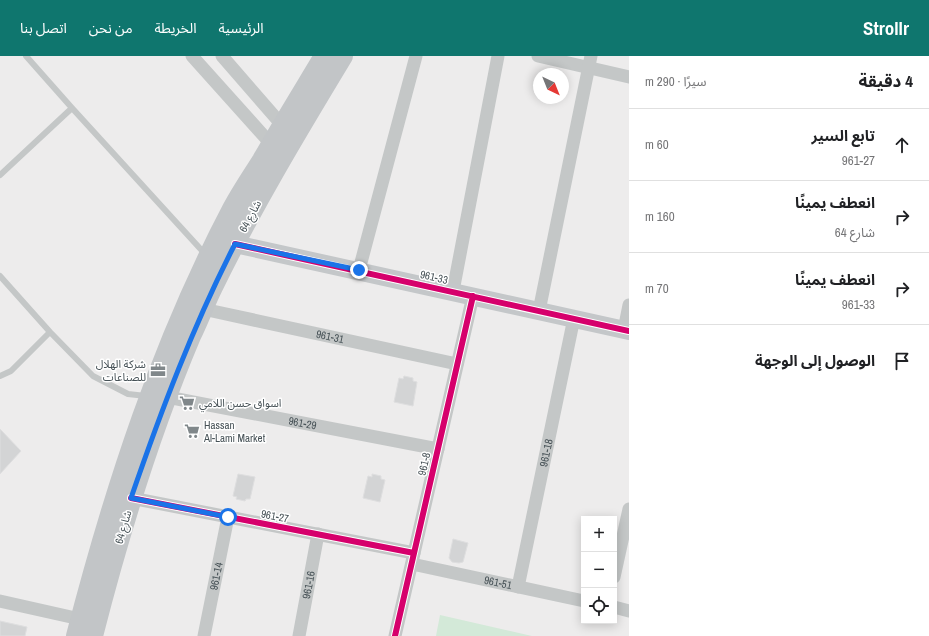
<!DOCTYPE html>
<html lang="ar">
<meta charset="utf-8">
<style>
body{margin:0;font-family:"Archivo Narrow","Noto Sans Arabic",sans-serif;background:#f6f6f6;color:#202124;direction:rtl}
.controls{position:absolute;right:12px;bottom:12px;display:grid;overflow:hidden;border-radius:0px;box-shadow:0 2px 10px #0003}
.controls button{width:36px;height:36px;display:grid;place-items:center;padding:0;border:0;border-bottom:1px solid #e0e0e0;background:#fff;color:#202124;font:20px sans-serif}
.compass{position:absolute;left:533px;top:12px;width:36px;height:36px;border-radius:50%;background:#fff;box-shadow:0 2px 10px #0003;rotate:137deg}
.stop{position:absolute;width:12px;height:12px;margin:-9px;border:3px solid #1a73e8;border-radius:50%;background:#fff}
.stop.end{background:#1a73e8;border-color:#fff;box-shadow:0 1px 4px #0008}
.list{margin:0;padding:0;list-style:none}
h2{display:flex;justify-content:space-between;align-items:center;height:52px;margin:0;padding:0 16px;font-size:17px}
h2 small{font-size:13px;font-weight:400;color:#757577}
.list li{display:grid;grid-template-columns:26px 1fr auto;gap:12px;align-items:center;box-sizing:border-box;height:72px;padding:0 16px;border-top:1px solid #e0e0e0}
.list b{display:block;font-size:15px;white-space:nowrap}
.list p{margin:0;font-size:13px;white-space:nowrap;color:#757577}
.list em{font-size:13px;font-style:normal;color:#757577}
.icon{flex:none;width:22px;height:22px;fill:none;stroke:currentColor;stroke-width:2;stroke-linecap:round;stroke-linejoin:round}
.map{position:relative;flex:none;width:629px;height:580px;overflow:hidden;direction:ltr}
header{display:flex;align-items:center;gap:24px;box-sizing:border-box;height:56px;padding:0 20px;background:#0f766e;color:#fff}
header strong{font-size:19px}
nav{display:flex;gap:22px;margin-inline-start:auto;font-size:14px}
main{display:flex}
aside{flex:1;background:#fff}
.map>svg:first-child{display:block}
.green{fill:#d3e9d8}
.building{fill:#d3d4d5;stroke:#dededf}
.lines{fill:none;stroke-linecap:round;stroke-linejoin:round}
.lane{stroke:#c4c7c7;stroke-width:6}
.street{stroke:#c4c7c7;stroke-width:13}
.secondary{stroke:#c4c7c9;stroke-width:18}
.primary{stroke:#c2c5c7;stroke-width:20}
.cycleway-casing{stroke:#fff;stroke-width:8}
.cycleway{stroke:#d6006c;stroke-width:6}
.route{stroke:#1a73e8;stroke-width:5}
.labels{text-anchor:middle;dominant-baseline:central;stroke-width:3;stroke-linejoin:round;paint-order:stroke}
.street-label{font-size:11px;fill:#465156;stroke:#fff}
.poi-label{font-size:11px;fill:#465156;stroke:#fff;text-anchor:start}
</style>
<header>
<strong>Strollr</strong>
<nav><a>الرئيسية</a><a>الخريطة</a><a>من نحن</a><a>اتصل بنا</a></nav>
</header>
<main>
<aside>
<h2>4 دقيقة<small>سيرًا · 290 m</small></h2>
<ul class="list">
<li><svg class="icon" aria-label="ahead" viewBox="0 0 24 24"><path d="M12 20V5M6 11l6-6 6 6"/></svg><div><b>تابع السير</b><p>961-27</p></div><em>60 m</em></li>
<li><svg class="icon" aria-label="right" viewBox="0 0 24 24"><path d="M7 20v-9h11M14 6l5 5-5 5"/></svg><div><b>انعطف يمينًا</b><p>شارع 64</p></div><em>160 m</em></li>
<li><svg class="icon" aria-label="right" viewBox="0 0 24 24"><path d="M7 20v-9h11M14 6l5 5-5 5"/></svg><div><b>انعطف يمينًا</b><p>961-33</p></div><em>70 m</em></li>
<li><svg class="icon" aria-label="arrive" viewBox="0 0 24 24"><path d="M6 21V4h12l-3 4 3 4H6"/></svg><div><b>الوصول إلى الوجهة</b></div></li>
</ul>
</aside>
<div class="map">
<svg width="629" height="580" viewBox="0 0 629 580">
<rect width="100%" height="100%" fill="#edecec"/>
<path class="green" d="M440,559l92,21h-96z"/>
<path class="building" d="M404,320l9,2v3l4,1 -4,24 -19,-4 5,-24 4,1z
M0,373l21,22 -21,23z
M238,418l17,3 -5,22h-4l-1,2 -9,-2 1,-2 -4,-1z
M372,418l9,2v3l4,1 -5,22 -17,-4 5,-22 4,1z
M453,483l15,4 -5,19 -4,1 -7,-1 -3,-4z
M0,565l27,6 -2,9h-25z"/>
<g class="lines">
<path class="lane" d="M26,0l46,52 134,147
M0,119l72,-67
M0,220l50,56 43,44 35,18 18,2
M0,320l11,-5 39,-39"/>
<g class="street">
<path d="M192,0l79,88"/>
<path d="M222,0l60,69"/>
<path d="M538,0l91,21"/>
<path d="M359,214l57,-214"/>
<path d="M453,235l45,-235"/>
<path id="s1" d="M203,253l254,55"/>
<path d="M539,255l52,-255"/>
<path d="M624,274l5,-25"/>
<path id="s2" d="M167,341l271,52"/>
<path d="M131,442l283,55"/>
<path id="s3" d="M412,508l172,37"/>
<path d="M614,521l15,-68"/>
<path id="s4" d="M518,531l56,-269"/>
<path d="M0,545l80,18"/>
<path d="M614,551l15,4"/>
<path id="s5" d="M204,580l24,-119"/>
<path id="s6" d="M299,580l19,-102"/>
<path d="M395,580l78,-340"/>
</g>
<path class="secondary" d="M235,188l394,87"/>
<path class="primary" d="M76,580c38,-147 85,-292 156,-427 9,-17 20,-33 30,-49 20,-35 41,-69 62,-104
M93,580c26,-102 57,-203 98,-300 8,-16 14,-33 22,-49 39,-80 84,-155 130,-231"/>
<g class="cycleway-casing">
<path id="cycleway" d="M235,188l394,87
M131,442l283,55
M395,580l78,-340"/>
</g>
<use href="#cycleway" class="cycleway"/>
</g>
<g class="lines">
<path class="route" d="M228,461l-97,-19c30,-87 62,-172 104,-254l124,26"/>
</g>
<defs>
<g id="office-bare" transform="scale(1.2)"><path d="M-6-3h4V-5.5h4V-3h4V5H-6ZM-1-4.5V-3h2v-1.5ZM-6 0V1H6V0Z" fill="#80878a" stroke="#fff" stroke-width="2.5" paint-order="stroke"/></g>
<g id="supermarket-bare" transform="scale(1.2)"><path d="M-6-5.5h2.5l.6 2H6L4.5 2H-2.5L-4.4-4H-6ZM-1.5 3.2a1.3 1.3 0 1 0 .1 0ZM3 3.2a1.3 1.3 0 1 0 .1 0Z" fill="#80878a" stroke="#fff" stroke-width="2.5" paint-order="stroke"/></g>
</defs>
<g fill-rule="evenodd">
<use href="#office-bare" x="158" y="314"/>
<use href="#supermarket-bare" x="187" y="347"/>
<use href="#supermarket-bare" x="192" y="375"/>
</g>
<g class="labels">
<g class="street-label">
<text transform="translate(250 160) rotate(-62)">شارع 64</text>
<text transform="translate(434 221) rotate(13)">961-33</text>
<text stroke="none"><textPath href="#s1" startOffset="130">961-31</textPath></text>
<text stroke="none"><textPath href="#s2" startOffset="138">961-29</textPath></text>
<text stroke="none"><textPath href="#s4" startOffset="137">961-18</textPath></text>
<text transform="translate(424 408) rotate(-77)">961-8</text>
<text transform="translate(275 460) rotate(11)">961-27</text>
<text transform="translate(123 471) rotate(-74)">شارع 64</text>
<text stroke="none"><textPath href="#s5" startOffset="61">961-14</textPath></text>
<text stroke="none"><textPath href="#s3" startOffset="88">961-51</textPath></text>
<text stroke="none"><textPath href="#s6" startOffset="52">961-16</textPath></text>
</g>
<g class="poi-label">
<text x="146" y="308" text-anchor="end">شركة الهلال<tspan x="146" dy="13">للصناعات</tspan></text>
<text x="199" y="347">اسواق حسن اللامي</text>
<text x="204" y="369">Hassan<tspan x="204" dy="13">Al-Lami Market</tspan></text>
</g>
</g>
</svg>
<div class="controls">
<button>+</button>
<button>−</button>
<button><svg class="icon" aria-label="locate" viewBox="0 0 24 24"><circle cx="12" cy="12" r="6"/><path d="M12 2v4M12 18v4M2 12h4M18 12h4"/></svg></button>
</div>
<svg class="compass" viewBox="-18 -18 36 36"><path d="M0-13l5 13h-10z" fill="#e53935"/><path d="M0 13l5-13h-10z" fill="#757577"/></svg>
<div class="stop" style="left:228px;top:461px"></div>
<div class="stop end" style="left:359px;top:214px"></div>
</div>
</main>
